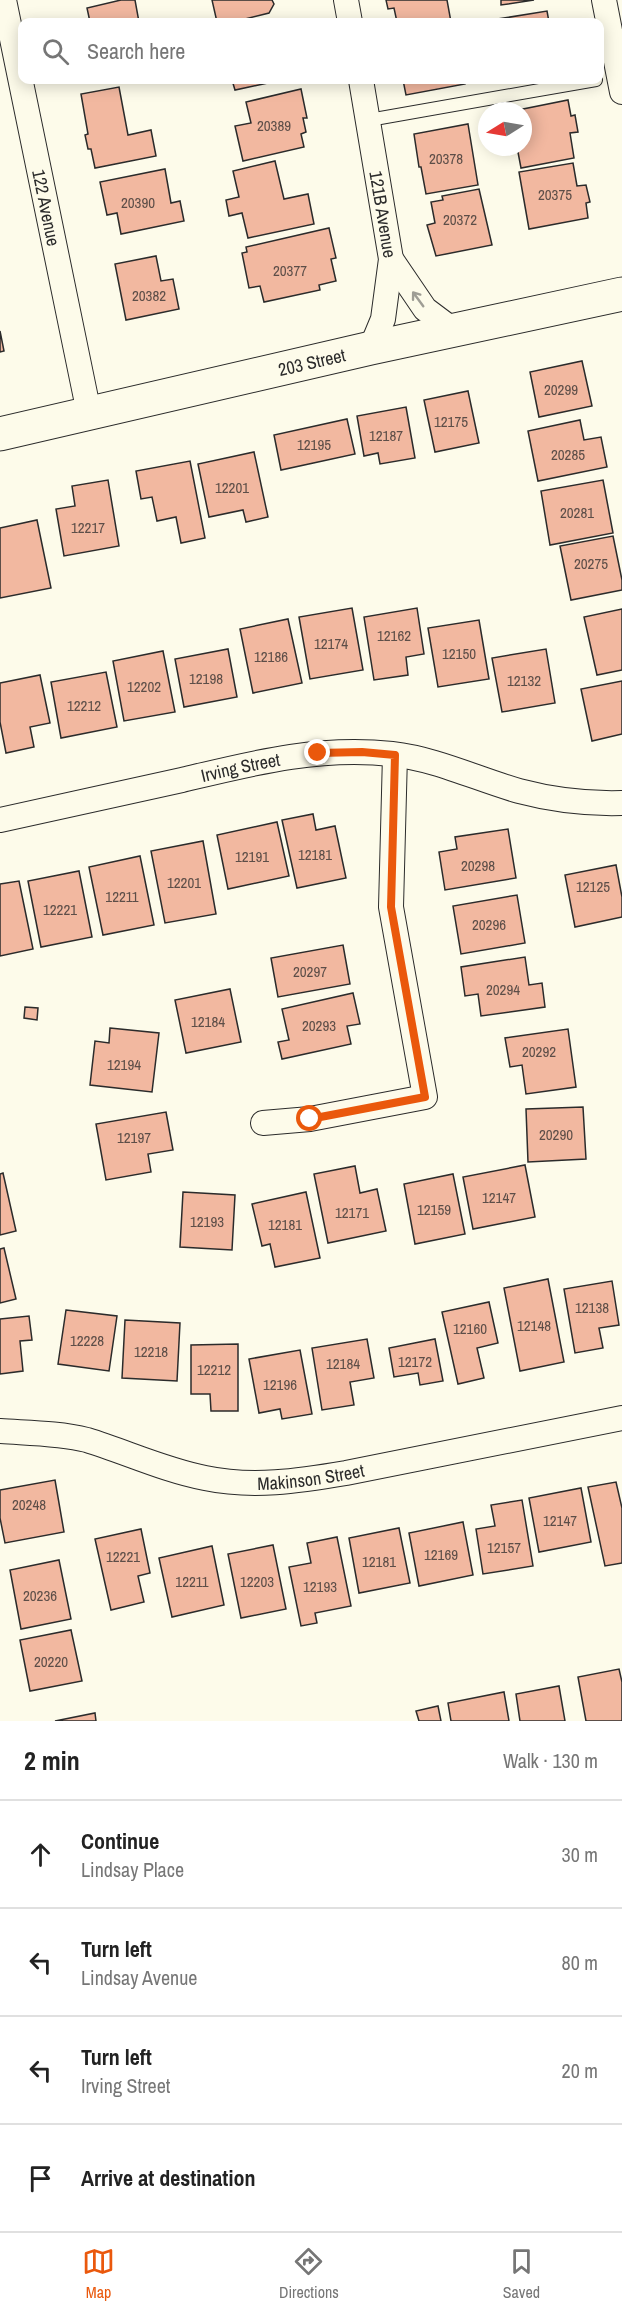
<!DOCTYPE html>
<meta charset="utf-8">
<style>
body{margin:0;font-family:"Archivo Narrow",sans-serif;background:#f2f2f2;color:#222}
.compass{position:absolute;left:478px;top:102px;width:54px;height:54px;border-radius:50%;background:#fff;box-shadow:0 3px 15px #0003;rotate:259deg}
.stop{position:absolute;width:18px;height:18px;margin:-14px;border:4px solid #ea580c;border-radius:50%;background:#fff}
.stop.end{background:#ea580c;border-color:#fff;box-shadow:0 2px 6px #0008}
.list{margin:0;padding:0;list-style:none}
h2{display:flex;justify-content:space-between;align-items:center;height:78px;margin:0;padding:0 24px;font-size:26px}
h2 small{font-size:20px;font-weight:400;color:#767676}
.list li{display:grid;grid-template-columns:39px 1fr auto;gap:18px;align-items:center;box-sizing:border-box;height:108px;padding:0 24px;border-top:2px solid #e0e0e0}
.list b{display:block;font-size:22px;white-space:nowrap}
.list p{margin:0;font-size:20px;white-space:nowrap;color:#767676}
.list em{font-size:20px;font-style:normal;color:#767676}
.icon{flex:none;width:33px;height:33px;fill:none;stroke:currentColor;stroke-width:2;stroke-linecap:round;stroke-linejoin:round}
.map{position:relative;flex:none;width:622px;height:1721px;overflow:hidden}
.search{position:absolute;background:#fff;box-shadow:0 3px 15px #0003;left:18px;right:18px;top:18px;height:66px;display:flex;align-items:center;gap:15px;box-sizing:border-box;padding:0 21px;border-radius:12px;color:#767676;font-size:22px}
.sheet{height:510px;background:#fff}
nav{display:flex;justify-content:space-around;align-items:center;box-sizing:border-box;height:84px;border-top:2px solid #e0e0e0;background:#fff;font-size:16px;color:#767676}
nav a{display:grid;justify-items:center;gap:3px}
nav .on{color:#ea580c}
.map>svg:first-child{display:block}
.building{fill:#f2b8a0;stroke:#2b2b2b;stroke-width:1.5}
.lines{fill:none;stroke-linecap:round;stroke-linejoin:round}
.service-casing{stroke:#2b2b2b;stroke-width:14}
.minor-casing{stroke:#2b2b2b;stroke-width:26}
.secondary-casing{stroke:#2b2b2b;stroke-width:35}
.service{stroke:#fdfbea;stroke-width:12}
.minor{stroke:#fdfbea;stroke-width:24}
.secondary{stroke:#fdfbea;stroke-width:33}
.oneway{stroke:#9e9d94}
.route{stroke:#ea580c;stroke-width:8}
.labels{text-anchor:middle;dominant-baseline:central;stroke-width:4.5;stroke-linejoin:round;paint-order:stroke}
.number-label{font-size:15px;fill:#5d4e48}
.street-label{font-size:18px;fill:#2b2b2b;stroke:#fdfbea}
</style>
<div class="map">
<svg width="622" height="1721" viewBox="0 0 622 1721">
<rect width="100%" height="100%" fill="#fdfbea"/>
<path class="building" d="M121,0h14l4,22h-49l-3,-14z
M212,0h60l2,4 -5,9 -36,9h-16z
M386,0h61l4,22h-54l-3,-14 -6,1z
M501,0h33l-33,5z
M547,11l2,11h-51v-3z
M232,80h50l-47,10z
M403,80h61l1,4 -59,11z
M119,87l9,48 23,-5 5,26 -61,12 -4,-19h-3l-3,-14 3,-1 -7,-40z
M301,89l6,29h-4l3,14 -5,2 3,13 -61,14 -8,-35 16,-3 -5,-21z
M568,100l3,16 4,-1 3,17 -8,1 4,25 -53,10 -4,-21h6v-36h-10z
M468,124l10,61 -52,9 -5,-27h-2l-5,-33z
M275,161l9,38 24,-5 6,30 -66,14 -6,-25 -13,3 -3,-16 13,-3 -6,-26z
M573,163l4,23 9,-1 4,17 -4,1 2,15 -59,11 -10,-57z
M165,169l6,34 9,-2 4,20 -63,13 -4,-21 -10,2 -7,-33z
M479,189l13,56 -56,11 -9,-31 8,-2 -4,-21 12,-2 -1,-4z
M329,228l7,30 -5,1 5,22 -17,4 1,5 -56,12 -4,-16 -11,2 -7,-35 5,-1 -1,-5z
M156,256l5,25 12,-2 6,30 -53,11 -11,-56z
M0,331l4,20 -4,1z
M582,361l10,45 -53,11 -9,-45z
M468,391l11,52 -44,9 -11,-52z
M406,407l9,51 -35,6 -2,-11 -14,3 -7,-40z
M347,419l8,35 -74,16 -7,-35z
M580,420l4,20 17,-3 6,30 -69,14 -10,-50z
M254,452l14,65 -22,5 -3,-12 -34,7 -11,-53z
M190,461l15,77 -24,5 -5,-26 -19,4 -5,-24 -11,2 -5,-28z
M108,480l11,66 -55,10 -8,-47 19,-3 -3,-20z
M603,480l10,53 -63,12 -9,-54z
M37,520l14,68 -51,10v-70z
M613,536l9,44v10l-51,10 -11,-54z
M352,608l11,62 -53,9 -11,-62z
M417,608l7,46 -18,3 2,18 -34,5 -10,-63z
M622,609v61l-25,5 -13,-58z
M288,619l14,64 -49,10 -13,-64z
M479,620l10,59 -51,8 -10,-59z
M228,649l9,48 -53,10 -9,-48z
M546,649l9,54 -53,9 -10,-54z
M163,651l12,61 -51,9 -11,-60z
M106,672l11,55 -56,11 -10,-56z
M40,675l10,48 -20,4 4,20 -28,6 -6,-31v-39z
M622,681v53l-30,7 -11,-52z
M313,814l3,16 19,-4 11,52 -49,10 -15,-68z
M277,822l12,54 -61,13 -11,-54z
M508,829l8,49 -71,12 -6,-38 18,-3 -2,-12z
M203,841l13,73 -51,9 -14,-72z
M140,856l14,69 -51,10 -14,-68z
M616,865l6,32v20l-47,10 -10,-52z
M79,871l13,66 -51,10 -13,-66z
M19,881l14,68 -33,7v-72z
M517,895l8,48 -64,11 -8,-48z
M343,945l7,39 -72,13 -7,-39z
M525,957l4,28 13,-2 3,24 -64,9 -3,-22 -13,2 -4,-29z
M230,989l11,53 -55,11 -11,-53z
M353,993l7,31 -13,2 4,18 -69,15 -4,-17 11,-2 -7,-31z
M25,1007l13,1 -1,12 -13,-2z
M110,1028l49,5 -7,59 -62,-7 5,-44 14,2z
M568,1029l8,58 -50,7 -4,-29 -12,2 -5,-29z
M583,1107l3,52 -58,3 -2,-53z
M166,1112l7,38 -25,4 3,18 -45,8 -10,-56z
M525,1165l10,52 -62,12 -10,-52z
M355,1166l5,27 17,-4 9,42 -58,12 -14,-69z
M3,1173l13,58 -16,4v-61z
M453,1174l12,60 -50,10 -11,-60z
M183,1192l52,3 -3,55 -52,-3z
M306,1192l14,66 -45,9 -5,-23 -8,2 -10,-42z
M4,1248l12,51 -16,4v-54z
M548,1279l16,83 -44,9 -16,-83z
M612,1281l7,44 -20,3 4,20 -28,5 -11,-64z
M489,1302l9,41 -21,5 7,30 -26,6 -16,-72z
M66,1310l51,6 -8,55 -51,-7z
M29,1316l3,24 -12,1 3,30 -23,3v-55z
M125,1320l55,3 -3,58 -55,-3z
M367,1339l7,39 -24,4 4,23 -32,5 -10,-62z
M435,1339l8,42 -23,4 -2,-12 -24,4 -5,-29z
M238,1344v67h-27l-1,-17h-19v-49z
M300,1350l12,64 -30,5 -2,-10 -21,4 -10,-54z
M55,1480l9,52 -59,11 -5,-25v-28z
M616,1482l6,26v55l-17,3 -17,-79z
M581,1488l10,54 -52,10 -10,-54z
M522,1500l11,66 -50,8 -7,-45 19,-3 -4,-21z
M463,1522l10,53 -54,11 -10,-53z
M399,1528l11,55 -51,10 -10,-55z
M141,1529l9,44 -12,3 6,26 -33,8 -16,-71z
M337,1537l14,69 -36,7 2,10 -16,3 -12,-59 22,-4 -4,-20z
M273,1545l13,64 -45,9 -13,-64z
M212,1546l12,59 -52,12 -13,-59z
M59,1560l12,59 -50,10 -11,-59z
M71,1630l11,51 -52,10 -10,-51z
M619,1669l3,13v39h-36l-8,-44z
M559,1686l6,35h-45l-4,-27z
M504,1692l5,29h-58l-3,-18z
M438,1706l3,15h-22l-3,-10z
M95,1713l1,8h-41z"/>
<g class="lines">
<g class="service-casing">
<path id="service" d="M369,120l227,-40"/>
</g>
<g class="minor-casing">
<g id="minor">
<path id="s1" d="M4,0l85,413"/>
<path d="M346,0l4,22"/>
<path d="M604,0l18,92"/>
<path id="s2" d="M361,80l30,179 -8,60 -12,29"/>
<path d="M391,259l34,50 28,21"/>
<path id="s3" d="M0,820c61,-13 121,-27 182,-40 71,-17 136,-34 210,-26 44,5 85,25 127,37 34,9 68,13 103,12"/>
<path d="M263,1123l47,-4 115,-22 -34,-190 4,-152"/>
<path id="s4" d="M0,1431c28,2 59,2 87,9 39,12 77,30 118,38 47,10 94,3 141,-5l276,-55"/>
</g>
</g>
<g class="secondary-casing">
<g id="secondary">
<path id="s5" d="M0,434l371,-86 251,-54"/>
</g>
</g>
<use href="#service" class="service"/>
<use href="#minor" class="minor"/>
<use href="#secondary" class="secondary"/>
</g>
<defs><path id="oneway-shaft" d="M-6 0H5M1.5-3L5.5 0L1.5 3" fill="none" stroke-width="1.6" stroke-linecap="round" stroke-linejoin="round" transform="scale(1.5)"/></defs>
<use class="oneway" href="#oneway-shaft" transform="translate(418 299) rotate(-126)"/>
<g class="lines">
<path class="route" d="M310,1119l115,-22 -34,-190 4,-152 -33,-3 -44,1"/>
</g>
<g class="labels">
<g class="number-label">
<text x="274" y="125">20389</text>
<text x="446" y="158">20378</text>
<text x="555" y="194">20375</text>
<text x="138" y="202">20390</text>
<text x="460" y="219">20372</text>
<text x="290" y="270">20377</text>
<text x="149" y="295">20382</text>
<text x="561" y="389">20299</text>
<text x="451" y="421">12175</text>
<text x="386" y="435">12187</text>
<text x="314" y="444">12195</text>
<text x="568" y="454">20285</text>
<text x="232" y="487">12201</text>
<text x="577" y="512">20281</text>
<text x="88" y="527">12217</text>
<text x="591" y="563">20275</text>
<text x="394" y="635">12162</text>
<text x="331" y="643">12174</text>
<text x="459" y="653">12150</text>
<text x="271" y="656">12186</text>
<text x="206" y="678">12198</text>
<text x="524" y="680">12132</text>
<text x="144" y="686">12202</text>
<text x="84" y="705">12212</text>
<text x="315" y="854">12181</text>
<text x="252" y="856">12191</text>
<text x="478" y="865">20298</text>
<text x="184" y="882">12201</text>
<text x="593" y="886">12125</text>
<text x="122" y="896">12211</text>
<text x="60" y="909">12221</text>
<text x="489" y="924">20296</text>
<text x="310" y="971">20297</text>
<text x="503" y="989">20294</text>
<text x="208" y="1021">12184</text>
<text x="319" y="1025">20293</text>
<text x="539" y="1051">20292</text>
<text x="124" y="1064">12194</text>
<text x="556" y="1134">20290</text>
<text x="134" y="1137">12197</text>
<text x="499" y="1197">12147</text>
<text x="434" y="1209">12159</text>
<text x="352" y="1212">12171</text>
<text x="207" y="1221">12193</text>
<text x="285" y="1224">12181</text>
<text x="592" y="1307">12138</text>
<text x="534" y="1325">12148</text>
<text x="470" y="1328">12160</text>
<text x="87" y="1340">12228</text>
<text x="151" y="1351">12218</text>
<text x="415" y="1361">12172</text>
<text x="343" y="1363">12184</text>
<text x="214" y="1369">12212</text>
<text x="280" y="1384">12196</text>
<text x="29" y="1504">20248</text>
<text x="560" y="1520">12147</text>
<text x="504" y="1547">12157</text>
<text x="441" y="1554">12169</text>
<text x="123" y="1556">12221</text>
<text x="379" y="1561">12181</text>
<text x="192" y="1581">12211</text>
<text x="257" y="1581">12203</text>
<text x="320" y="1586">12193</text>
<text x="40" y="1595">20236</text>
<text x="51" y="1661">20220</text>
</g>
<g class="street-label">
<text stroke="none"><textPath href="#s1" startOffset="212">122 Avenue</textPath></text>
<text stroke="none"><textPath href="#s2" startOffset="136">121B Avenue</textPath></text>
<text stroke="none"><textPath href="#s5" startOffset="320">203 Street</textPath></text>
<text stroke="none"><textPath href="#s3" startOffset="246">Irving Street</textPath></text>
<text stroke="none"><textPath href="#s4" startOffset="318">Makinson Street</textPath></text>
</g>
</g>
</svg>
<svg class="compass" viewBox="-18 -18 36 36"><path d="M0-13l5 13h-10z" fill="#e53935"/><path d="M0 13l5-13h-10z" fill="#767676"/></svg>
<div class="stop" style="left:310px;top:1119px"></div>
<div class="stop end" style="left:318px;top:753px"></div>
<div class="search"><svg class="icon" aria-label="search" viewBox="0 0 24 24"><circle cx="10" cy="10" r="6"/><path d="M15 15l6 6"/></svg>Search here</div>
</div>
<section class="sheet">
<h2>2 min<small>Walk · 130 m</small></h2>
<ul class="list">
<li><svg class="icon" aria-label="ahead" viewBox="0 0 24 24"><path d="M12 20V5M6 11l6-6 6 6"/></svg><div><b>Continue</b><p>Lindsay Place</p></div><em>30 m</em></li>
<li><svg class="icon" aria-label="left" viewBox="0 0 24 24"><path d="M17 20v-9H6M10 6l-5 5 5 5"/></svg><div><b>Turn left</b><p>Lindsay Avenue</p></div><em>80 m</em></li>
<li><svg class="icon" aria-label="left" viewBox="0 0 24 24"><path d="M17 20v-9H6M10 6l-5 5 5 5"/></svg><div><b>Turn left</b><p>Irving Street</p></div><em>20 m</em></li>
<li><svg class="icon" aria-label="arrive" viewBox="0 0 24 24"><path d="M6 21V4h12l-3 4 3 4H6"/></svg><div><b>Arrive at destination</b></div></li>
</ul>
</section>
<nav>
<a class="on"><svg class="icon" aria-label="map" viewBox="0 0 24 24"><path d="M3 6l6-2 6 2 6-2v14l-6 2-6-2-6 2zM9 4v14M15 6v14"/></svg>Map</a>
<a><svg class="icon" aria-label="directions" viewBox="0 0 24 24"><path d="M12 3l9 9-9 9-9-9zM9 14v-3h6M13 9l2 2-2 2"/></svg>Directions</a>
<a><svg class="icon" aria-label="saved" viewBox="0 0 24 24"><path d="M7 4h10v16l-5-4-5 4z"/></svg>Saved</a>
</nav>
